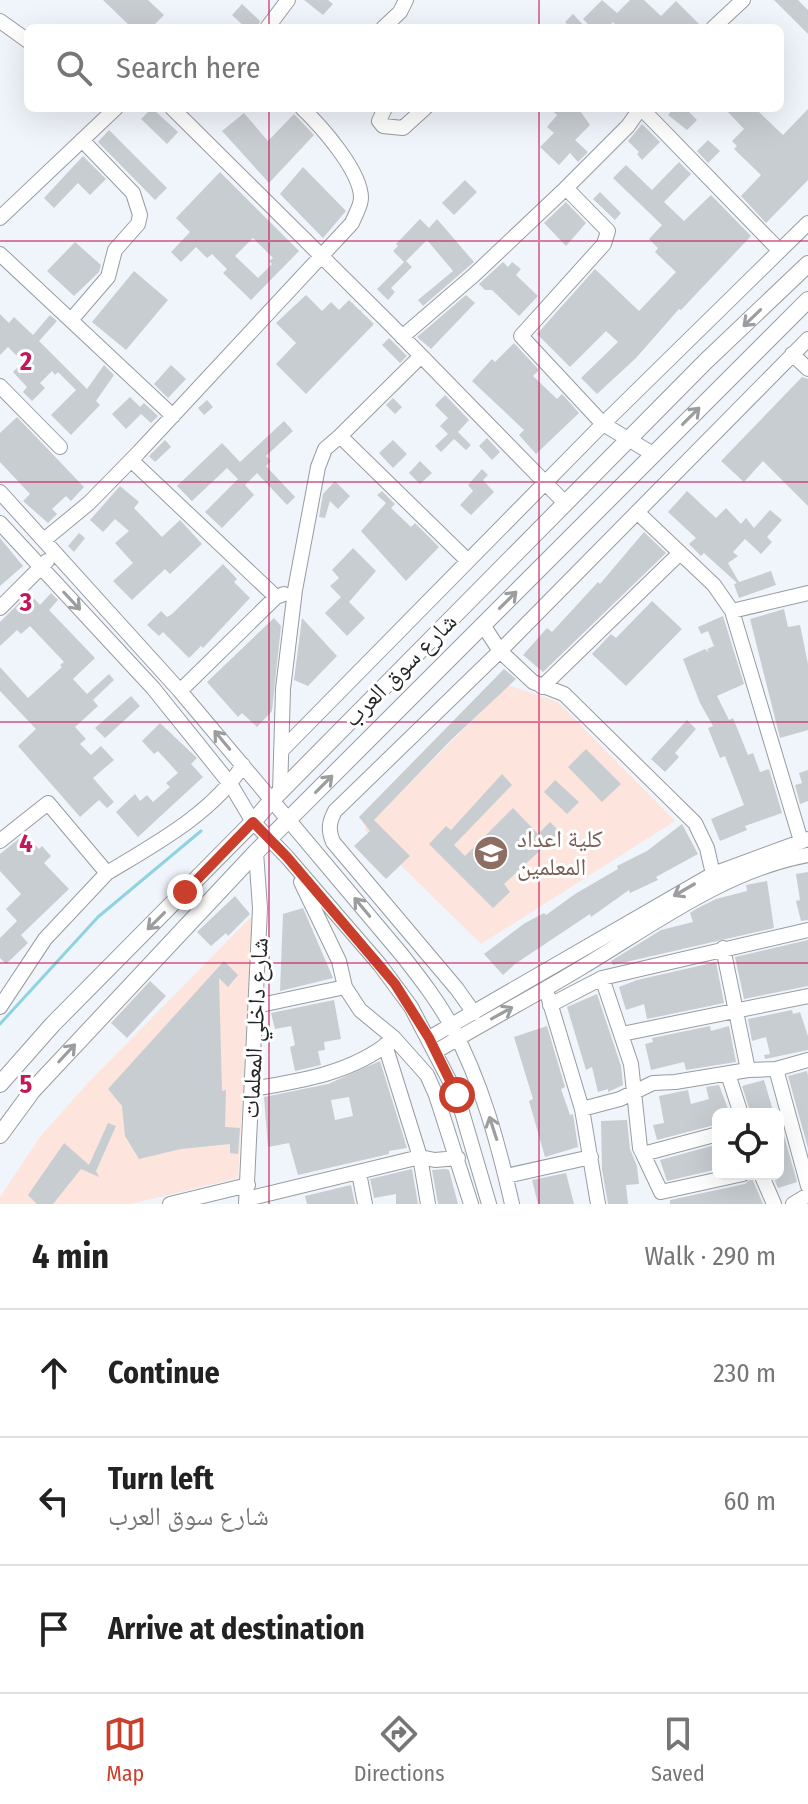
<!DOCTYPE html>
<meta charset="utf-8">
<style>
body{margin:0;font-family:"Fira Sans Condensed","Noto Naskh Arabic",sans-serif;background:#f2f2f2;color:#222}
.controls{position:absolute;right:24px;bottom:24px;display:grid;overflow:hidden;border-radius:12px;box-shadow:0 8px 32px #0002}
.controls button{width:72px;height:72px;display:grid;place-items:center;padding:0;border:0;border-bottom:2px solid #e0e0e0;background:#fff;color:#222;font:40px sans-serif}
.stop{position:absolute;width:24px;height:24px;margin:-18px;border:6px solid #ca3e2c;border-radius:50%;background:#fff}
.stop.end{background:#ca3e2c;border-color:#fff;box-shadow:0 2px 8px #0008}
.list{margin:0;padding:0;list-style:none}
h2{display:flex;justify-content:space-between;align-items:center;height:104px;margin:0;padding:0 32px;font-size:34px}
h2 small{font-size:26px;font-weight:400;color:#767676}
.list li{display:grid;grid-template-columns:52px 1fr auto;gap:24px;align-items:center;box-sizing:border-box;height:128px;padding:0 32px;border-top:2px solid #e0e0e0}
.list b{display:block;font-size:30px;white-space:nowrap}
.list p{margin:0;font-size:26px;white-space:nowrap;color:#767676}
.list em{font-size:26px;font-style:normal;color:#767676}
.icon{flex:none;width:44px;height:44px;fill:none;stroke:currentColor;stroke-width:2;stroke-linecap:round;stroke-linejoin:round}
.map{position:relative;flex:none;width:808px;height:1204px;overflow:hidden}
.search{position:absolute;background:#fff;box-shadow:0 8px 32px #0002;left:24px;right:24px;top:24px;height:88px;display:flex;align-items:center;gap:20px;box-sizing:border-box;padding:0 28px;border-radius:12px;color:#767676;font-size:30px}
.sheet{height:488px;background:#fff}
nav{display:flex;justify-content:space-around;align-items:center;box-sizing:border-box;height:112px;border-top:2px solid #e0e0e0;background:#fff;font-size:22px;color:#767676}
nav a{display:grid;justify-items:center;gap:4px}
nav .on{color:#ca3e2c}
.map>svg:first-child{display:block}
.education{fill:#fde4dc}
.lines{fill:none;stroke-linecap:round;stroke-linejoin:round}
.stream{stroke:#8fd2e0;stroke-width:3}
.building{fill:#c8cdd2;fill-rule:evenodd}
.minor-casing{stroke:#979ca1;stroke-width:16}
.major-casing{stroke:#979ca1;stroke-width:18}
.minor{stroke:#fff;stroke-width:14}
.major{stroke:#fff;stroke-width:16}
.oneway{stroke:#9c9d9e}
.route{stroke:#ca3e2c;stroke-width:10}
.grid{fill:none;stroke:#c2185b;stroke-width:2;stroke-opacity:0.55}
.labels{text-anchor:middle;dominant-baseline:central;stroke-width:6;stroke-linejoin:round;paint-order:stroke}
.street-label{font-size:24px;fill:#232527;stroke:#fff}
.education-label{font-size:24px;fill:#785e54;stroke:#fff;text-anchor:start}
.grid-label{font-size:26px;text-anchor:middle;font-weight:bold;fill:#c2185b;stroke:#fff;stroke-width:6;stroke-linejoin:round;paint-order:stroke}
</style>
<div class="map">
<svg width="808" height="1204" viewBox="0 0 808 1204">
<rect width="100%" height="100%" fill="#f0f5fb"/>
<path class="education" d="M508,685l50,17 117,119 -194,123 -117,-115z
M253,915l-15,263 -107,26h-131v-7l40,-60 44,-50z"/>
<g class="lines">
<path class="stream" d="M0,1024l98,-107 103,-86"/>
</g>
<path class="building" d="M103,0h45l16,15 -13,13h-19z
M304,0h24l5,4 -10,11z
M602,0l15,13 13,-13h14l17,16 15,-15 27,27h-85l-5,-6 -6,6h-15l-9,-9z
M774,0h24l10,10v24z
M242,4l18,17 -3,7h-11l-14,-13z
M573,14l13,14h-15l-6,-6z
M152,108l26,24 -11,12 -26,-25z
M550,108h28l12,17 -15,15 13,12 -10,10 -8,-9 -11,12 -19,-18 14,-14 -7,-6 10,-12z
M674,108h11l12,12 -10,10 -19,-15z
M724,108h39l-4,4 24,23 25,-26v71l-42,43 -25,-27 20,-21 -27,-26 3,-3 -5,-5 12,-12z
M244,113l24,28 26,-27 20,21 -45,48 -47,-52z
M642,124l18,18 -18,18 -5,-6 2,-2 -11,-11z
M109,130l58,58 -12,12 -57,-58z
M708,140l12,11 -12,12 -11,-12z
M83,156l23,23 -16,16 -12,-12 -24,25 -10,-10z
M679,162l12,12 -27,28 20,19 27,-26 40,41 -70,74 -2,-1 -43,49 -39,36 -16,-16 37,-36 -12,-11 -36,36 -33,-33 58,-65 44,42 37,-39 -21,-20 3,-4 -9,-9 13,-14 -49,-47 13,-13 26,25z
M303,167l43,44 -23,27 -43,-44z
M220,172l79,79 -48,49 -28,-27 4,-4 -15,-15 -5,4 -11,-11 -15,15 -10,-10 19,-20 -14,-14zM253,238l20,20 -4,3 3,3 -14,14 -23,-22z
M465,180l12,12 -23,23 -12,-12z
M600,192l21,21 -6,7 -22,-21z
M566,202l20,21 -20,23 -22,-23z
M420,219l9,9 8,-9 37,43 -51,44 -5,-6 35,-29 -26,-31 -21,21 6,6 -21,21 4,4 -7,8 -11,-11 27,-27 -11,-11 5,-5 -2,-2z
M75,242l26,23 -2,7 -25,24 -27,-25z
M503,262l5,5 4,-5 9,7 -5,6 22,21 -19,20 -27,-26h-7l-6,-6z
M134,271l34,29 -42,50 -34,-28z
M306,295l16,16 9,-9 8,8 10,-10 25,24 -68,70 -30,-30 20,-21 -20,-20z
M466,295l9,8 -44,46 -14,-12z
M0,314l9,9 5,-6 19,18 17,-20 7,6 -18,20 48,48 17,-24 10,10 -18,26 4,4 -29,30 -20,-20 25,-25 -18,-18 -3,3 -3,-4 -12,12 5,5 -13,13 -9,-9 4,-5 -14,-15 10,-10 -15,-15 -8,8z
M389,338l18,18 -7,7 -18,-18z
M514,343l25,27 -6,6 24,23 5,-5 17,19 -43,41 -17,-19 5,-5 -52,-49 20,-22 3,3z
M171,365l15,14 -18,19 -14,-14z
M802,377l6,2v127l-45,-45 -19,21 -23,-21z
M445,395l24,25 -11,12 13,13 -5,5 -12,-11 -13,13 -6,-6 13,-12 -8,-8 8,-8 -13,-13z
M130,397l10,10 4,-4 14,13 -7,7 -10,-9 -15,15 -14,-15z
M393,398l9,9 -7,7 -9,-9 -24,24z
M207,400l6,7 -9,8 -6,-7z
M17,417l67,70 -13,14 -5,-5 -14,13 5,5 -9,9 -25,-22 7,-7 -30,-32v-29z
M284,421l9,10 -27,25 5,5 -5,5 29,31 -8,8 -30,-32 -12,12 9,10 -32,33 -17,-16 33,-33 -11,-11 -35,33 -15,-15 45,-43 18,19z
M487,438l13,14 -8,8 -13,-14z
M165,440l6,7 -16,15 -6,-6z
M393,440l14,14 -14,14 -14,-15z
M420,461l12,12 -12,11 -11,-11z
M482,469l6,6 -5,5 11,12 -23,23 -11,-10 13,-14 -5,-6z
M335,481l15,15 -12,13 -8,-8 -5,17 -6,-1 4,-23z
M120,486l19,16 -5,6 28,29 18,-17 22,24 -32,30 -5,-5 -33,31 -19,-19 20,-18 -18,-20 14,-12 -14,-12 -12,13 -13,-12z
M382,491l13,13 -4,4 20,19 4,-4 24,24 -33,34 -45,-50 25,-28 -9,-8z
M687,491l29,27 10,-10 15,16 5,-6 8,10 16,-18 12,10 -15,17 5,5 -11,12 -16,-15 -12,13 5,4 -10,7 11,19 32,-11 5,14 -37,13 -5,-14 3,-1 -33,-30 -3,3 -12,-12 7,-6 -28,-26z
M644,532l22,21 -123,119 -20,-17 24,-27 5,4 46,-50 2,2z
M79,533l6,5 -11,14 -6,-6z
M0,538l23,28 -23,20z
M353,548l23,23 -27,31 16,16 -18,18 -22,-23 16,-16 -11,-11 9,-8 -7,-8z
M223,564l14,15 -3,3 16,16 -47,50 -2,-2 -12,12 -26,-26 -4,4 -12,-11 14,-14 6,6 5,-3z
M29,593l11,12 11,-12 7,7 -9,10 46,48 -22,21 14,15 22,-20 5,6 -21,20 5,6 -23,21 11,12 -6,5 11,11 10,-9 13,14 -21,18 21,24 -7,6 -8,-8 -19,17 -62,-71 18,-17 -36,-38v-24l28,31 34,-31 -2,-2 4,-3 -34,-36 -9,8 -4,-4 -17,16v-24z
M652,601l30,28 -56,57 -34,-32 19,-20 5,4z
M784,609l4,18 12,-2 8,39v66l-28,8 -30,-119z
M723,616l21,68 -27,12 12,24 4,-2 15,37 5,-2 7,19 9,-3 13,44 -37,13 2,4 -27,11 -9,-22 33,-14 -19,-49 -5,2 -12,-30 5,-2 -13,-23 -17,-44 22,-10 4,4 -2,-4 7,-3 -6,-15 -7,3 -3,-7z
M274,618l7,8 -9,85 -15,16 -15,-14 -4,4 -31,-35z
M302,618l35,38 -29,30 -14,-6z
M504,669l12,10 -66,62 -76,79 36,36 -24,23 -32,-33 16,-15 -11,-14z
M131,696l9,10 -35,32 -10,-10z
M687,720l9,9 -21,24 4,4 -14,15 -14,-13z
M160,723l37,35 -6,6 12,13 -65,60 -22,-25 19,-18 5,7 7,-6 6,7 17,-15 -4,-4 12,-10 -20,-22 -4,3 -12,-13z
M586,749l35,35 -19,18 -34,-35z
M808,770v31l-8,3 -5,-19 7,-2 -3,-10z
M502,774l10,11 -58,60 11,11 48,-48 25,26 12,-12 10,10 -56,52 6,8 -17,16 -64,-64 17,-18 5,4z
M555,780l24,22 -12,12 -23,-22z
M682,824l16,30 -42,23 2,3 -28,13 -1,-3 -38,27 -1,-3 -75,50 -12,11 -19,-21 41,-31 19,-10 2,2 29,-21 43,-25 -1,-3 30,-15z
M25,834l14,15 3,-3 9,10 -7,7 25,26 -48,46 7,8 -22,21 -6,-6v-20l17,-17 -11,-12 15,-15 -21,-23v-17z
M808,872v48l-7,1 -5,-20 4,-1 -4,-26z
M767,881l7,47 -161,37 -2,-4 50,-31 32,-8 -3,-9 6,-4 20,-10 31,-8 -1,-6z
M235,896l15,18 -22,22 -2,-3 -15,13 -14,-14z
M303,908l30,70 -53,13 3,-77z
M808,940v46l-64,13 -9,-42z
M224,961l14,14 -10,12 -9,-9 3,113 4,-1 -1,37 15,1 -2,26 -8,-1v-9l-49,5 -42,10 -14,-23 -3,-30 -14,-17z
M716,962l8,41 -77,16 -3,-15 -18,6 -7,-23 18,-7z
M150,981l16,15 -39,42 -16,-15z
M597,994l24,72 2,19 -15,7v-3l-10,3 -6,-25 -6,3 -19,-63z
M334,1000l7,39 -17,3 1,8 -7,1 3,14 -26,6 -5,-24 5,-2 -4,-19 -16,3 -4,-16z
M792,1010l1,4 7,-2 8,24v14l-43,9 -1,-4 6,-1 -4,-17 -14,4 -4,-22z
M547,1026l18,61 -4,2 9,26 3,-1 5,33 -33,10 -16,-56 4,-2 -19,-62z
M710,1026l1,5 18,-5 7,36 -50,8 -2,-8 -33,8 -6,-26 8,-2 -1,-4z
M380,1061l27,87 -18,3v3l-91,21 -9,-32 -21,4 -4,-50 64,-13zM349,1097l4,19 -18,4 -4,-20z
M807,1071l1,4v73l-20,-72z
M764,1080l10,34h-23l-9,-28z
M719,1085l11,29h-12v10l-61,16 -4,-15 11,-2 -5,-27 29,-6 3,14 18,-5 -3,-12z
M778,1114l19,68 -19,6 -6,-14h6z
M627,1120l3,29 7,17 2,18 -13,1 2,19h-20l-6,-34 -1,-49z
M108,1123l8,3 -20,45 3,6 -18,-8 -28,35h-16l-9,-9 36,-52 25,22z
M715,1145l3,24 -51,12 -7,-21z
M412,1169l6,35h-22v-10l-22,4 -4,-19z
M445,1169l4,1 9,34h-20l-6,-34z
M566,1173l8,31h-36l-6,-24z
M752,1178l11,26h-93v-4l75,-16z
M351,1185l4,19h-48l-2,-8z"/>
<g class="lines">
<g class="minor-casing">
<path id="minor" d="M0,21l28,20
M267,28l21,-28
M383,28l17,-16 6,-12
M713,28l30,-28
M172,108l218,216 175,179
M385,108l-6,13 4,5 20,2 22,-20
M641,108l138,142
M640,109l-12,17 -62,62 42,43 -4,13 -83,92 82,88 50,30
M0,218l116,-110
M0,254l173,162
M71,320l37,-43 7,-27 23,-26 2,-9 -7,-22 -51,-53
M402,337l72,-62 92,-87
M792,354l16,15
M0,386l60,61
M340,436l81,-80
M131,460l145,137
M0,492l180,199 222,264c18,23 36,46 50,72 30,56 46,116 60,177
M637,512l77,73 18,26 69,230
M0,523l153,165 78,97 22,37 34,35 93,108 31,42 46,88 32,109
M44,540l45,-37 50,-51 213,-229c3,-8 9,-17 9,-25 0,-27 -40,-72 -59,-90
M0,608l47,-47
M732,611l76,-18
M483,625l17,26 33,31 31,12 131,129 12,25 6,26
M542,687l138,-134
M180,691l96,-94 8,-3
M281,751l322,-327 205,-201
M280,792l3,-103 12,-99 23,-123 7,-18 15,-13 128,125
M0,841l48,-38 59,70
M301,882l38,79 6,26 15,23 34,28 33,37 9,20 35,109
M723,948l25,122
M602,978l29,86 9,84 3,6 75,-20
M548,996l34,113 16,95
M550,1005l52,-27 206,-48
M256,1006l89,-19
M0,1007l45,-68 62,-66c48,-29 106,-60 136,-108
M474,1013l-17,-24 -124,-147c-5,-12 -4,-20 2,-31l165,-160 308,-312
M622,1034l186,-38
M429,1038l284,-164 95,-35
M385,1045l35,112 8,47
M435,1052c49,-30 100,-56 149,-86 70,-42 142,-96 224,-111
M776,1069l32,117
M728,1074l13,40
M252,1089c49,-8 100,-16 139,-48
M582,1109l38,-10 33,-16 22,-1 73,-12 28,-1 32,-9
M643,1154l18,38 82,-18
M359,1173l6,31
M761,1174l13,30
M506,1176l85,-19
M247,1199l173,-42 15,3 23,-2
M170,1204l78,-19
M246,1204l14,-296 -4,-56
M793,1204l15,-9"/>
</g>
<g class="major-casing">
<path id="major" d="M0,1084l53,-60 200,-202 18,-21 435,-440 102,-97
M0,1135l33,-45 223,-238 552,-552"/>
</g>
<use href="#minor" class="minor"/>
<use href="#major" class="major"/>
</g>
<defs><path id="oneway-shaft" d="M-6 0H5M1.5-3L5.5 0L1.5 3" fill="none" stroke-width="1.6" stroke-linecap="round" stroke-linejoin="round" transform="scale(2)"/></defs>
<g class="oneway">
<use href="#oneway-shaft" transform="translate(752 318) rotate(136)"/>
<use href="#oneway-shaft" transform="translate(691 416) rotate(-45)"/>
<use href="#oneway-shaft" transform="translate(508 600) rotate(-45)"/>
<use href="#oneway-shaft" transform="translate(72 601) rotate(47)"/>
<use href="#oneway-shaft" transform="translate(222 740) rotate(-130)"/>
<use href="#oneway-shaft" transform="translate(324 784) rotate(-45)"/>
<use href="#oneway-shaft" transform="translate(684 890) rotate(150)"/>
<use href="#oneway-shaft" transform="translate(362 907) rotate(-130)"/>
<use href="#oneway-shaft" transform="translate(156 921) rotate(135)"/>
<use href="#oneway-shaft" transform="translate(502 1013) rotate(-29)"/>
<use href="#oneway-shaft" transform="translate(67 1053) rotate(-47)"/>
<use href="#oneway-shaft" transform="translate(493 1128) rotate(-108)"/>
</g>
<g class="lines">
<path class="route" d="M185,892l68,-70 34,35 108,127 34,54 28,57"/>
</g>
<path class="grid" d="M269,0v28M539,0v28M269,108v1096M539,108v1096M0,241h808M0,482h808M0,722h808M0,963h808"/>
<defs>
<g id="university-disc" transform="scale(1.8)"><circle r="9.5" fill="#8d6e63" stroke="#fff"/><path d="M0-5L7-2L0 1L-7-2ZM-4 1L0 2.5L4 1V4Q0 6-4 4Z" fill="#fff"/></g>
</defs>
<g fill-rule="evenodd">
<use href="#university-disc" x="491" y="853"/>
</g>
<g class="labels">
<g class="street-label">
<text transform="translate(400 670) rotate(-45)">شارع سوق العرب</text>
<text transform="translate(255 1028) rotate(-87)">شارع داخلي المعلمات</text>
</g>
<g class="education-label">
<text x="517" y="839">كلية اعداد<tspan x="517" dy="28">المعلمين</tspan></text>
</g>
</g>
<g class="grid-label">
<text x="26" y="370">2</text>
<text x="26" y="611">3</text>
<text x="26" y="852">4</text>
<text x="26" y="1093">5</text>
</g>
</svg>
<div class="controls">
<button><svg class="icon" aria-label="locate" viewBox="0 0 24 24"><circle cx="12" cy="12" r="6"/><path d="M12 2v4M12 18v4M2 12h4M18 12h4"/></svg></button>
</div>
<div class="stop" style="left:457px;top:1095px"></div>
<div class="stop end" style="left:185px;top:892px"></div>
<div class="search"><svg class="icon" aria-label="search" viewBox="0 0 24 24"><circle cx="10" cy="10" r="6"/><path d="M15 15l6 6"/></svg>Search here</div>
</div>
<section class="sheet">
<h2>4 min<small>Walk · 290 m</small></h2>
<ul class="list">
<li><svg class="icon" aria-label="ahead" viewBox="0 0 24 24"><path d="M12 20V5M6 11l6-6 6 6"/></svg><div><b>Continue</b></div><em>230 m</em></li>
<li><svg class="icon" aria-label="left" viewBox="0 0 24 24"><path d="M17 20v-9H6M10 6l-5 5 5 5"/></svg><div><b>Turn left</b><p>شارع سوق العرب</p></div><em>60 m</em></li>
<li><svg class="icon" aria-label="arrive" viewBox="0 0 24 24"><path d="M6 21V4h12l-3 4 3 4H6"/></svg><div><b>Arrive at destination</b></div></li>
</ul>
</section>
<nav>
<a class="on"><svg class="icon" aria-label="map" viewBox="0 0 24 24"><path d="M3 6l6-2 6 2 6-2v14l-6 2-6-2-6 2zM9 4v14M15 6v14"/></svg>Map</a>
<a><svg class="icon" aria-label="directions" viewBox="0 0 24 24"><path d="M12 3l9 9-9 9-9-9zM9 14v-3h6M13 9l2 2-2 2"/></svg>Directions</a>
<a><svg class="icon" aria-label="saved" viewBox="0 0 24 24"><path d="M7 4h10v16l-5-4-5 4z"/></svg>Saved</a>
</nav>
